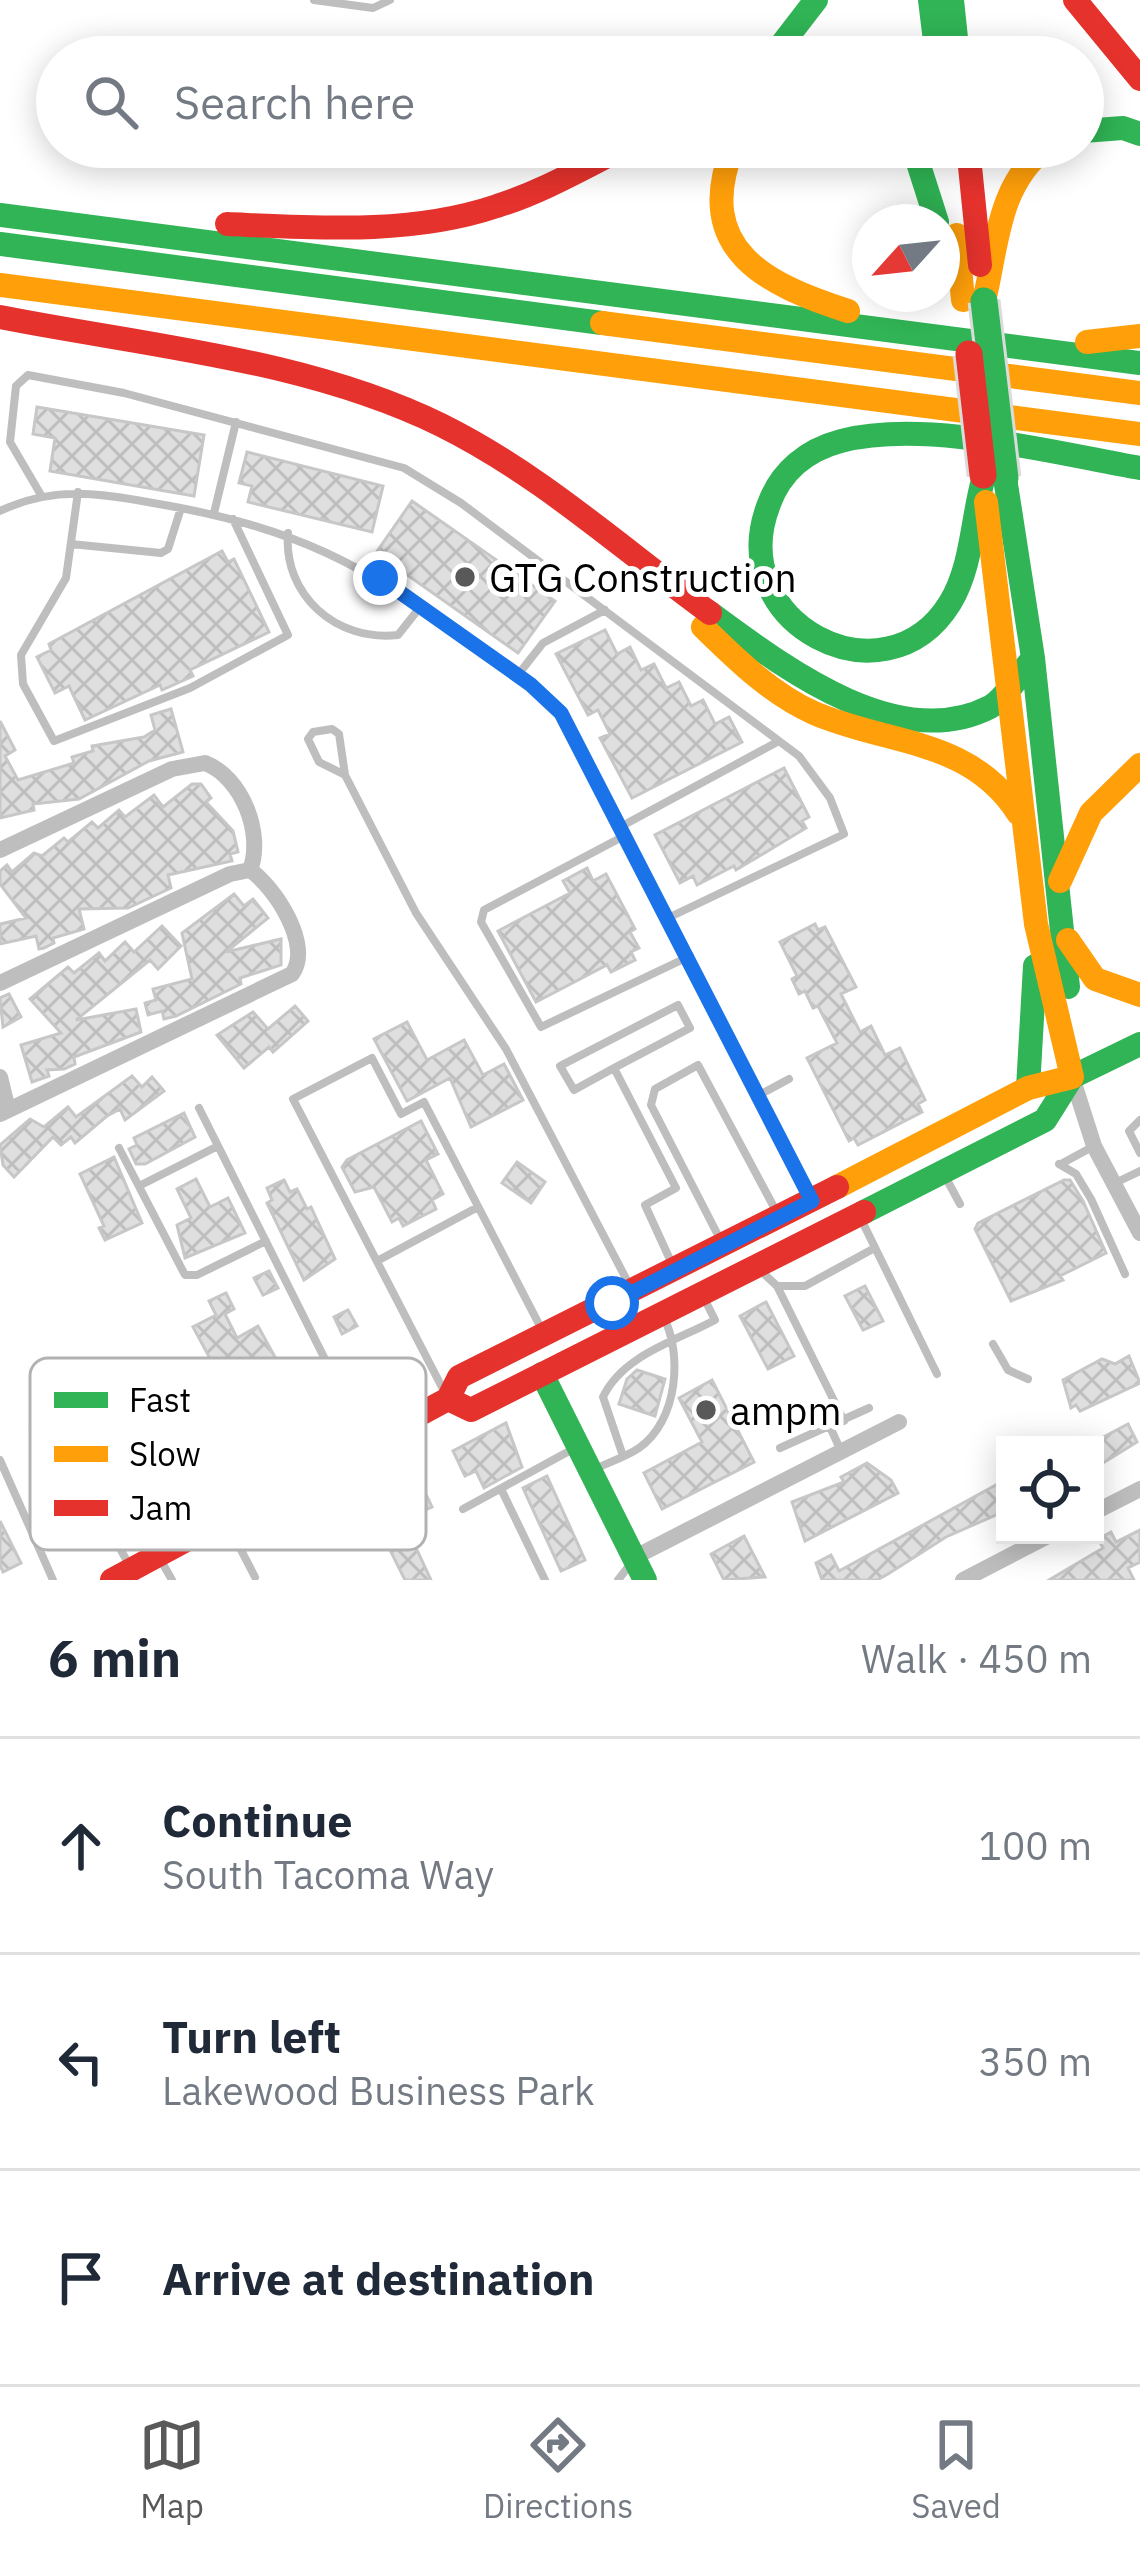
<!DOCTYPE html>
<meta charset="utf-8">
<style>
body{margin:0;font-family:"IBM Plex Sans",sans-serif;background:#f6f6f7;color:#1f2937}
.controls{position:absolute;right:36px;bottom:36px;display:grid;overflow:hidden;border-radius:0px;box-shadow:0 6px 30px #0003}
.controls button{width:108px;height:108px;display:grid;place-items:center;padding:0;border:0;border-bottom:3px solid #e0e1e3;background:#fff;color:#1f2937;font:60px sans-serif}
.compass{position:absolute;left:852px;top:204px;width:108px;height:108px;border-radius:50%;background:#fff;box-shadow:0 6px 30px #0003;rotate:243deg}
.stop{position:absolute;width:36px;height:36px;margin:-27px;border:9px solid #1a73e8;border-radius:50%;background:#fff}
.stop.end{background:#1a73e8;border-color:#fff;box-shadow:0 3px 12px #0008}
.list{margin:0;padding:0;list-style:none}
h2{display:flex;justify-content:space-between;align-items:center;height:156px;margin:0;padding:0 48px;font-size:51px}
h2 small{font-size:39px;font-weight:400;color:#747a83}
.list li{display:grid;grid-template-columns:78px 1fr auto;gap:36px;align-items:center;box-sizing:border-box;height:216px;padding:0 48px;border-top:3px solid #e0e1e3}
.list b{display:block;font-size:45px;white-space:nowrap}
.list p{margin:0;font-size:39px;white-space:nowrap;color:#747a83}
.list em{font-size:39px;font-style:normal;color:#747a83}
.icon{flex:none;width:66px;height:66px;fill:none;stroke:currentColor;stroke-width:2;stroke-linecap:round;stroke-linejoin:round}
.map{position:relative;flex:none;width:1140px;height:1580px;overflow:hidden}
.search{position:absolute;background:#fff;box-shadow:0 6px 30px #0003;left:36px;right:36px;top:36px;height:132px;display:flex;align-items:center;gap:30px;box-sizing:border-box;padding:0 42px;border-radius:66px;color:#747a83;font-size:45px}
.sheet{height:804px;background:#fff}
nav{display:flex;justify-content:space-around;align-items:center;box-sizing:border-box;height:168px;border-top:3px solid #e0e1e3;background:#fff;font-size:33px;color:#747a83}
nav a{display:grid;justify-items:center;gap:6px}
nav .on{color:#595959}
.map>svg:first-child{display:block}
.building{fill:url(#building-cross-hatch);stroke:#c7c7c7;stroke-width:3}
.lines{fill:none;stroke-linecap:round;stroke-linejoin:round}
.lane{stroke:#bebebe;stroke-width:8}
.street{stroke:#bebebe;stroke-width:16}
.fast{stroke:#30b455;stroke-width:24}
.slow{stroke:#ff9f0a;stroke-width:24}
.jam{stroke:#e5322d;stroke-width:24}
.fast-bridge-casing{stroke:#dbdbdb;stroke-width:33;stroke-linecap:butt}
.jam-bridge-casing{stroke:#dbdbdb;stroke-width:33;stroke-linecap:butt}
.fast-bridge{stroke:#30b455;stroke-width:27}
.jam-bridge{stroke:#e5322d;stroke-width:27}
.route{stroke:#1a73e8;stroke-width:15}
.poi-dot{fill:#595959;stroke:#fff;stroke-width:4.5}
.labels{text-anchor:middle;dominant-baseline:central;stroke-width:10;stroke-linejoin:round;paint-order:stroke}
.poi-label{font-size:39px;fill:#000;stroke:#fff;text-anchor:start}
.key{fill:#fff;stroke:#b2b2b2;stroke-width:3}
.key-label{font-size:33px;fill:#000}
</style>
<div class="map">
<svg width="1140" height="1580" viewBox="0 0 1140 1580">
<defs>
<pattern id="building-cross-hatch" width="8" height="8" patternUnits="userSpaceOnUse" patternTransform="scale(3)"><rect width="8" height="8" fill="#dfdfdf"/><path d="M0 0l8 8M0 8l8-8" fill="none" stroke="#bebebe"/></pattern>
</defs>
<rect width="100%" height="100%" fill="#fff"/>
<path class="building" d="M37,407l167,28 -10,61 -144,-25 5,-33 -22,-4z
M247,452l136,34 -11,46 -124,-30 4,-16 -13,-3z
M412,501l143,100 -37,52 -142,-100z
M222,551l6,11 6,-3 35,73 -79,38 3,6 -31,14 -2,-5 -75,35 -16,-34 -14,7 -18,-36 14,-7 -2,-6z
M605,630l12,24 13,-7 11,23 13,-6 12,24 13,-6 12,24 12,-6 12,24 14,-7 13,25 -110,56 -32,-60 10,-4 -12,-24 -10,5 -32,-61z
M171,709l12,43 -34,9 -70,38 -46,5 1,6 -34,8v-97l15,29 -10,6 13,24 56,-17 -2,-6 21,-6 -1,-5 52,-9 11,-7 -4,-15z
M784,768l25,49 -7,4 4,7 -70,42 -2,-4 -37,19 -4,-9 -13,7 -25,-48z
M192,784h9l10,14 -5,4 27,29 5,21 -8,2 2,7 -64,14 3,13 -43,20 -49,1 5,20 -31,9 1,5 -10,5 -5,1 -3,-13 -36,8v-20l26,-6 -26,-34v-13l7,-6 5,7 22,-19 8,3 22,-18 4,4 24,-20 6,6 21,-18 6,7 29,-22 9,12z
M587,868l6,13 13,-7 29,55 -5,3 9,16 -8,4 4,8 -24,12 -4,-7 -71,37 -38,-71 72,-38 -7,-12z
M234,894l10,12 9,-7 15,19 -42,34 55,-13v26l-41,13 1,6 -65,32 -12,3 -2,-8 -14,4 -3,-12 11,-3 -3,-11 39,-10 -10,-46z
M815,924l3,6 7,-3 31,60 -15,7 19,38 11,-6 14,29 15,-7 25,52 -7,4 4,8 -64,33 -4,-7 -5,3 -42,-83 30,-15 -19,-37 -5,2 -8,-17 -6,3 -7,-15 5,-3 -17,-34z
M162,926l19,20 -23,23 -8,-9 -74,60 60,-11 5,23 -67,25 1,7 -11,5 -17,1 2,6 -17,6 -11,-37 40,-12 -31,-34 38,-32 6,6 25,-20 6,8 20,-19 9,10z
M9,994l12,23 -18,10 -3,-29z
M295,1006l13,15 -35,31 -4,-5 -25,21 -27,-33 36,-23 15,17z
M407,1022l20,38 37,-20 19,35 21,-11 19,36 -52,27 -21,-49 -43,23 -33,-62z
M132,1076l10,11 10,-10 12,14 -39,29 -5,-11 -13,7 -32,27 -4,-6 -10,8 -8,-8 -39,40 -11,-12 -3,-20 30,-26 14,8 24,-20 8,10z
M184,1113l11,24 -50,27h-9l-7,-15 8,-4 -3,-7z
M421,1121l17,33 -12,6 17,34 -11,6 4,9 -33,17 -4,-8 -7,4 -18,-35 -19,5 -13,-25 5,-7z
M114,1157l28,66 -37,17 -6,-12 5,-2 -24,-52z
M517,1162l28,20 -14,21 -29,-20z
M196,1179l14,28 18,-9 17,35 -60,25 -8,-33 14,-7 -14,-29z
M284,1180l6,12 7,-3 10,20 4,-2 24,52 -31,21 -37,-77 5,-3 -5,-12z
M1064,1180h6l13,21 23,52 -46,23 3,4 -52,21 -36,-72 3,-6z
M269,1271l9,17 -15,7 -9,-17z
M865,1286l18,35 -20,9 -18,-34z
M226,1293l8,16 -9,5 12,24 21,-12 29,53 -26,14 12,23 -4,11 11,3 6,11 -19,10 -5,-10 3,-12 -11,-3 -19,-40 -8,4 -34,-63 23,-12 -7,-14z
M766,1302l28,54 -26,13 -28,-53z
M348,1310l9,16 -15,8 -8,-17z
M1129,1356l11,27 -60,28 -4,-6 -5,3 -8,-28 39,-21 13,5z
M637,1370l28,9 -10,37 -36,-12 8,-25z
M712,1380l42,82 -92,47 -18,-36 58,-31 -23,-44z
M506,1423l16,44 -38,21 -8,-17 -11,5 -12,-25z
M1128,1424l9,18 -34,21 -11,-20z
M867,1463l24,17 7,13 -93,48 -13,-39 52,-20 -3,-5z
M547,1476l38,84 -24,11 -38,-83z
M1005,1480v31l-59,26 -58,37 -11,6h-55l-6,-17 15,-8 8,16z
M421,1484l11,23 -29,13 28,60h-26l-35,-70z
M0,1521l21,42 -18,9 -3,-7z
M1140,1530v32l-12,6 6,12h-85l54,-32 -5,-9 13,-7 5,10z
M744,1536l21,41 -41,3 -13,-26z"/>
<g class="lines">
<path class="lane" d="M314,0l59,8 17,-8
M78,492l-12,86 -45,77 2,29 31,57 136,-53 98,-53 -55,-116
M41,495l-31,-53 6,-56 12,-11 96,18 280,75 57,35 338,253 31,42 14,36 -174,83
M0,511c53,-25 97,-18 153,-8 142,24 210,60 324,144 32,23 70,43 91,77l241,470
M214,513l22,-91
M288,533c-5,62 48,109 110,102l23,-29
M71,544l90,9 7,-4 13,-41
M517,676l26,-33 62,-33
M345,775l-26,-13 -11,-23 5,-7 19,-3 7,5 6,41 71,138 90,136 126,241
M622,826l157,-85
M626,835l-142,75 -3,12 60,105 149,-71
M614,1068l76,-40 -12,-23 -118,61 14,24 40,-22 62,120 -31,17 27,59
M761,1094l28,-15
M199,1108l167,333
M1140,1120l-11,11 11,22
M119,1148l66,127h12l69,-34
M1059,1164l17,10 15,25 34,75
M1061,1164l33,-18
M946,1178l14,26
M1115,1183l25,-12
M139,1186l79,-40
M861,1219l76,155
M722,1243l-71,-138 4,-16 43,-24 78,146
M377,1261l101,-54
M761,1271l16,15 67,135
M777,1286h28l66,-36
M993,1344l15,26 20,9
M118,1386l19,-6 54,96
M445,1393l-152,-294 79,-41 29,56 23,-12 118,228
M51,1421l77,142
M276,1423l39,-15 31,41
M830,1427l11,24
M33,1429l71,-35
M398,1435l13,28 -5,17
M780,1448l89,-40
M623,1456l-20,-59c20,-42 73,-56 112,-77l-12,-24
M0,1460l53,120
M595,1469c14,-7 31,-12 44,-21 39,-27 44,-95 24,-132
M317,1477l27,52
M198,1490l16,31
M502,1491l43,89
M249,1498l-15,-30 2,-19 22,-16
M463,1509l110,-60
M228,1525l27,52
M159,1557l13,23
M618,1580l14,-18"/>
<path class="street" d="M0,850l172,-81 33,-6c37,14 59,71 45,107
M0,983l230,-109 20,-4
M0,1077l8,33
M1072,1077l22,69 46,87
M0,1114l292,-140c21,-28 -17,-87 -42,-104
M1095,1512l45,-23
M637,1556l262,-134
M963,1580l87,-45"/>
<path class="fast" d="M930,0l7,57
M952,0l6,57
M772,57l44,-57
M1083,131l40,-3 17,6
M913,147l24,75
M0,215l1140,148
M0,244l602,79
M1005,478l28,180 35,329
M983,480c-11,40 -11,87 -33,123 -65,105 -228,20 -181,-99 12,-33 38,-54 72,-63 85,-22 213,12 299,27
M710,613c71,52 187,142 280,94 16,-9 31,-35 43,-49
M1072,1077l68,-33
M1028,1088l7,-122
M864,1212l181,-92 27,-43
M542,1374l103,206"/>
<path class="slow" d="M733,147c-41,103 34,138 115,164
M957,235l6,65
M0,285l1140,149
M984,301c14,-58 13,-114 62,-154
M602,323l538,70
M1087,342l53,-6
M986,502l50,422 36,153
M703,627c33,32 68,67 111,86 74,32 156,25 204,100
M1060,881l31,-68 49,-48
M1068,940l27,39 45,16
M837,1187l191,-99 44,-11"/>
<path class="jam" d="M1075,0l65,79
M968,147l12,118
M227,224c90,4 184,11 270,-18 45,-14 86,-38 128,-59
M0,317c147,29 306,42 441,108 99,49 181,124 269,188
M448,1399l23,11 393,-198
M112,1580l336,-181 11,-22 378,-190"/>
<g class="fast-bridge-casing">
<path id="fast-bridge" d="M984,301l21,177"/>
</g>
<g class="jam-bridge-casing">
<path id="jam-bridge" d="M969,354l14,121"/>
</g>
<use href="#fast-bridge" class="fast-bridge"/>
<use href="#jam-bridge" class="jam-bridge"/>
</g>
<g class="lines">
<path class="route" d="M380,578l150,106 31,29 251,488 -200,102"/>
</g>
<g class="poi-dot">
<circle cx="465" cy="577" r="12"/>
<circle cx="706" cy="1410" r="12"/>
</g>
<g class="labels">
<g class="poi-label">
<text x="489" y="577">GTG Construction</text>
<text x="730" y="1410">ampm</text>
</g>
</g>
<rect x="30" y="1358" width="396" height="192" rx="18" class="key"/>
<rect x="54" y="1392" width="54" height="16" fill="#30b455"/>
<rect x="54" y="1446" width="54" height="16" fill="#ff9f0a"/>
<rect x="54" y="1500" width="54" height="16" fill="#e5322d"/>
<g class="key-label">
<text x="129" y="1412">Fast</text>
<text x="129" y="1466">Slow</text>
<text x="129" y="1520">Jam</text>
</g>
</svg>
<div class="controls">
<button><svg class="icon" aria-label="locate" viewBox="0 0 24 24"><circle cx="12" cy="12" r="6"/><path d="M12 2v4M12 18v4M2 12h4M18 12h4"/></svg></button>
</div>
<svg class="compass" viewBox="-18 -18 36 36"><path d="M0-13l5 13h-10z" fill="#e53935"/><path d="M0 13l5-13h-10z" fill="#747a83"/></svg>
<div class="stop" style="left:612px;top:1303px"></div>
<div class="stop end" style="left:380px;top:578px"></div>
<div class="search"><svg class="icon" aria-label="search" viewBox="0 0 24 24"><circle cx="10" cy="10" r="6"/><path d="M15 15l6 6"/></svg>Search here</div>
</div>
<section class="sheet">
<h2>6 min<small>Walk · 450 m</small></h2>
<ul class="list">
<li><svg class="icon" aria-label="ahead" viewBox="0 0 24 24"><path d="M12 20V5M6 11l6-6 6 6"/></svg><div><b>Continue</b><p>South Tacoma Way</p></div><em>100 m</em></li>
<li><svg class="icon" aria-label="left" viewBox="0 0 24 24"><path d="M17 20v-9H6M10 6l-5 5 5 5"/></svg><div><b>Turn left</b><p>Lakewood Business Park</p></div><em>350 m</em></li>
<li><svg class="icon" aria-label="arrive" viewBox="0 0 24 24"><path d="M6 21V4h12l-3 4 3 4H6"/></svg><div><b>Arrive at destination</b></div></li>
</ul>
</section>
<nav>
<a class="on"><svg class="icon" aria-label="map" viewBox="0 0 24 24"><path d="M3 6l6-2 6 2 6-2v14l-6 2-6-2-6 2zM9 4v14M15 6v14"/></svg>Map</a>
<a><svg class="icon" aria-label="directions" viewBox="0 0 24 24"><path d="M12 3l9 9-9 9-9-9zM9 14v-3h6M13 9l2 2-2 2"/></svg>Directions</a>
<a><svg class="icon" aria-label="saved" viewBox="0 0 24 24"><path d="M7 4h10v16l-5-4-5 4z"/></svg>Saved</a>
</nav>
